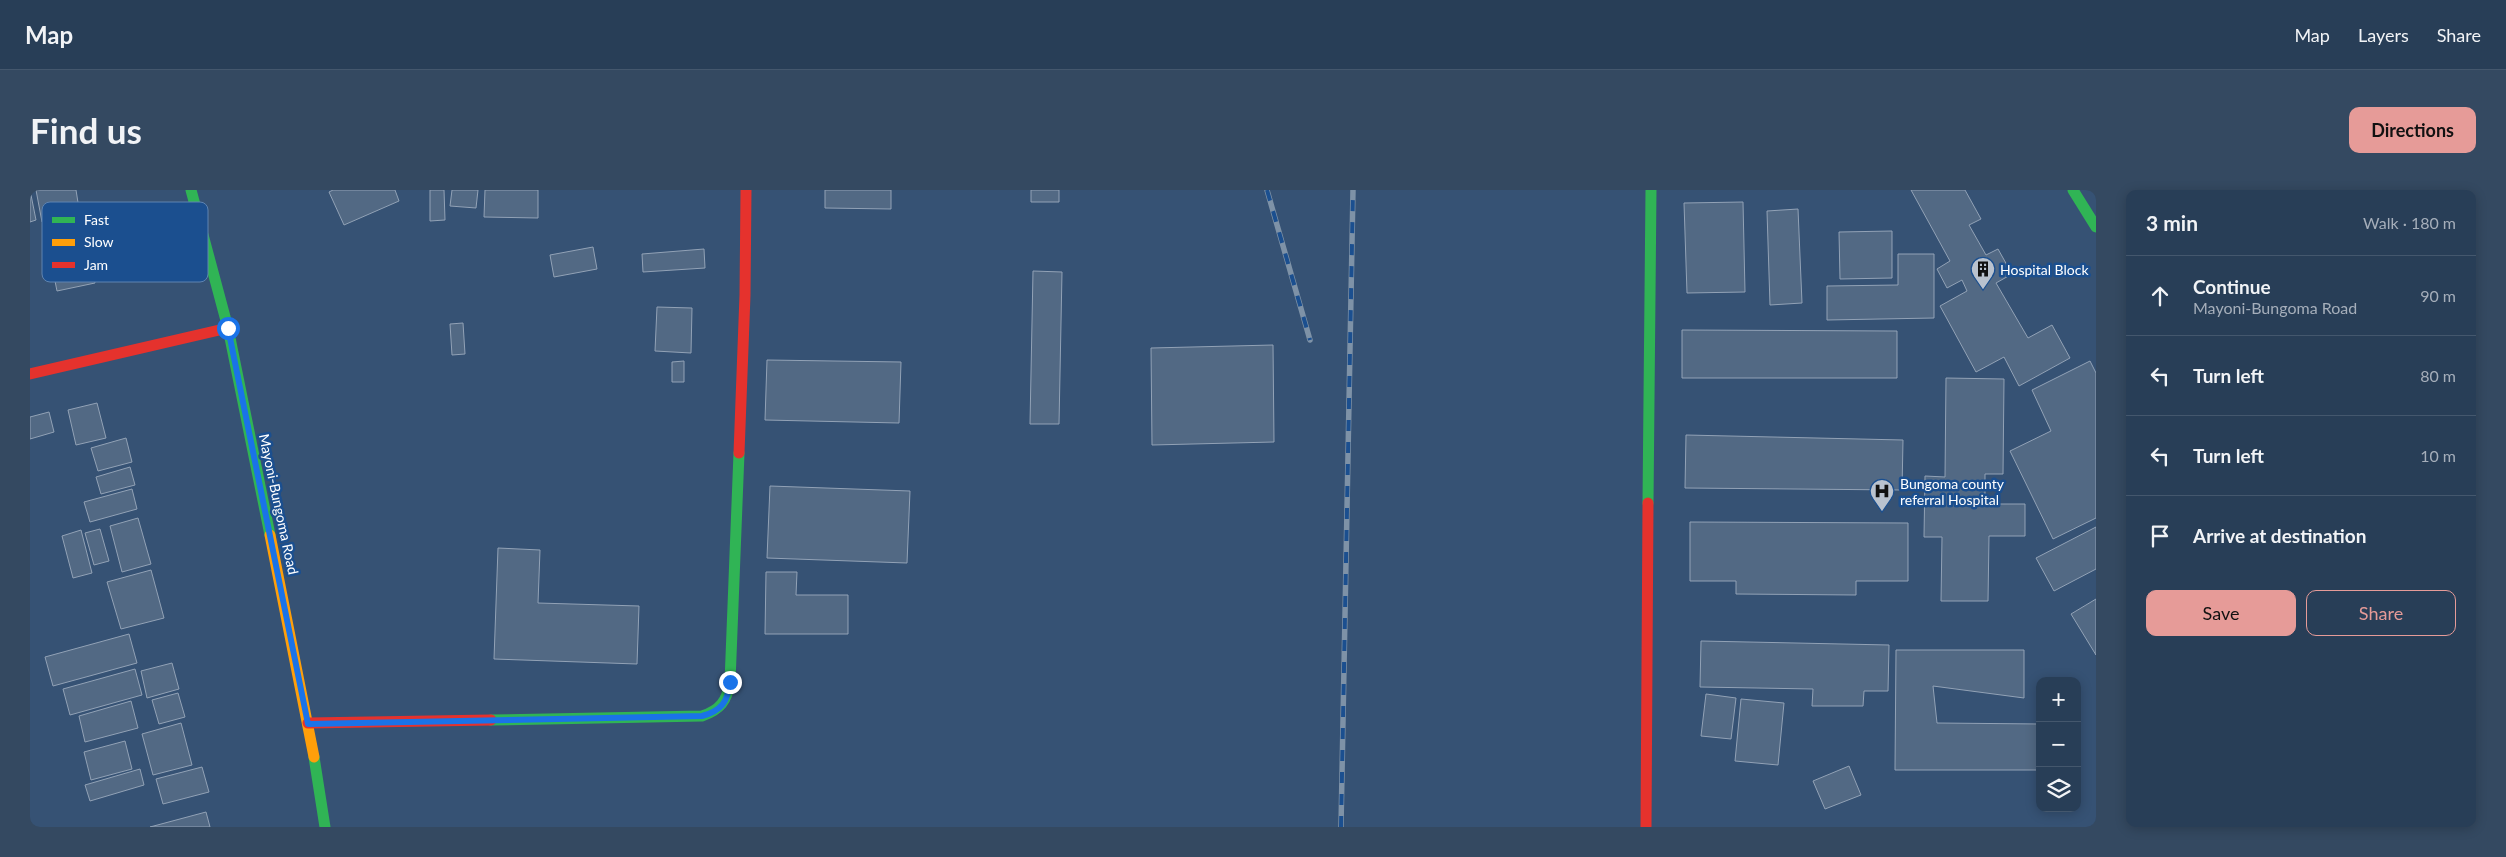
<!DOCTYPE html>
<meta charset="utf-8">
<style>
body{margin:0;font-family:Lato,sans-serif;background:#344961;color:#f1f3f6}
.controls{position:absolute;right:15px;bottom:15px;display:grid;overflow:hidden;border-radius:10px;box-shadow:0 2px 12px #0003}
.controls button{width:45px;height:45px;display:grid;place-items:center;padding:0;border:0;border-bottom:1px solid #44576d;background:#283e57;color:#f1f3f6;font:25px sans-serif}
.stop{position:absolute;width:15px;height:15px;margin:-11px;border:4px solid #1a73e8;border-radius:50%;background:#fff}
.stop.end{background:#1a73e8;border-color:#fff;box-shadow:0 1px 5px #0008}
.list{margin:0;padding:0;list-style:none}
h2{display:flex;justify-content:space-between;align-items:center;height:65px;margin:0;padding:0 20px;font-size:21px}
h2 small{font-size:16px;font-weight:400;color:#a5aeba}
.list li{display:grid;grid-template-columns:32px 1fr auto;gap:15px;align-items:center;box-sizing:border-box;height:80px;padding:0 20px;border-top:1px solid #44576d}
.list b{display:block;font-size:19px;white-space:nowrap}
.list p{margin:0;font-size:16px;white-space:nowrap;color:#a5aeba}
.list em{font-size:16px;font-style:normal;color:#a5aeba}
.actions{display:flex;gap:10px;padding:15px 20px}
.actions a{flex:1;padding:11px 0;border:1px solid #e69b98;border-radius:10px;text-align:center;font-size:18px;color:#e69b98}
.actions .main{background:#e69b98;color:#111}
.icon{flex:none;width:28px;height:28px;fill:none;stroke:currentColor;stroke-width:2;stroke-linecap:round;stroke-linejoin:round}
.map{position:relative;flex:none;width:2066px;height:637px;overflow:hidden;border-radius:10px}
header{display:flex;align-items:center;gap:30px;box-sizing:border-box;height:70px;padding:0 25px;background:#283e57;border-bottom:1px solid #44576d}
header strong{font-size:24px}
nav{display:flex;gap:28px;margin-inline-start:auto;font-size:18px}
.intro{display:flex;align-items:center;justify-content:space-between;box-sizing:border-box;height:120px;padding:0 30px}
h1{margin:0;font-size:35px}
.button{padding:12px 22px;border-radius:10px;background:#e69b98;color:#111;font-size:18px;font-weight:700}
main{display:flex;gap:30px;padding:0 30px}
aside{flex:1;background:#283e57;border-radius:10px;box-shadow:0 2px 12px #0003}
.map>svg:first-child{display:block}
.building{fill:#526984;stroke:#92a2b6}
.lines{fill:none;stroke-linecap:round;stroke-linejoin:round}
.fast{stroke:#30b455;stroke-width:11}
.slow{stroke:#ff9f0a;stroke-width:11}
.jam{stroke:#e5322d;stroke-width:11}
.rail-casing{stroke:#7e92a7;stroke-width:5.5}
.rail{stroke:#1b4f8f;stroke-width:4;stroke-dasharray:11;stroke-linecap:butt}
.route{stroke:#1a73e8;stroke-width:6}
.labels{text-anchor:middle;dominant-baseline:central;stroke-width:5;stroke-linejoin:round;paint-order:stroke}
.poi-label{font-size:14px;fill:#fff;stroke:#1b4f8f;text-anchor:start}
.street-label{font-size:14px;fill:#fff;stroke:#1b4f8f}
.key{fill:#1b4f8f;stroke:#5f84b1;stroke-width:1}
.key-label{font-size:14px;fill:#fff}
</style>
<header>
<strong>Map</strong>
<nav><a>Map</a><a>Layers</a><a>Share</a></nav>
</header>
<div class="intro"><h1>Find us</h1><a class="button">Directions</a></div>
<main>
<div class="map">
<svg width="2066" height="637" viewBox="0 0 2066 637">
<rect width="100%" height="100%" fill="#365274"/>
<path class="building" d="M0,0l6,30 -6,2z
M6,0h40l4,25 -38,7z
M303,0h62l4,11 -55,24 -15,-33z
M400,0h14l1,30 -15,1z
M422,0h26l-2,18 -26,-2z
M455,0h53v28l-54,-1z
M795,0h66v19l-66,-1z
M1001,0h28v12h-28z
M1881,0h54l16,29 -12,6 17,30 12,-6 14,25 -16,9 32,55 24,-13 18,33 -51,28 -15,-29 -28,15 -36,-66 27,-15 -5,-11 -15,8 -10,-19 13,-8z
M1713,12l2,90 -58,1 -3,-90z
M1768,19l4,94 -32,2 -3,-94z
M53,33l12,60 -38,8 -12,-60z
M1862,41v47l-52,1 -1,-47z
M563,57l4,22 -43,8 -4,-22z
M674,59l1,19 -62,4 -1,-18z
M1868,64h36v64l-107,2v-34l71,-1z
M1003,81l29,1 -3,152h-29z
M627,117l35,1 -1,45 -36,-2z
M433,133l2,31 -13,1 -2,-31z
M1652,140l215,1v47h-215z
M1243,155l1,97 -122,3 -1,-97z
M737,170l134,2 -2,61 -134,-3z
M654,171v21h-12v-20z
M2060,171l6,12v145l-43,21 -43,-88 41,-20 -19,-41z
M1916,188l58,1 -1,95h-18v30h40v32h-36l-1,65h-47l1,-64h-18l1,-61 20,1z
M67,213l9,35 -30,7 -8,-35z
M19,222l5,20 -24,7v-22z
M1656,245l217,5 -1,50 -217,-2z
M96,248l6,24 -34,9 -7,-23z
M100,277l5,18 -34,9 -5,-17z
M740,296l140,5 -3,72 -140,-5z
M102,299l5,20 -47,13 -6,-20z
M108,328l13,46 -29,8 -12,-46z
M1660,332l218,1v58h-52v14l-120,-1v-13h-46z
M2066,337v42l-42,22 -18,-33z
M70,339l9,32 -15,4 -9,-32z
M51,340l11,43 -19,5 -11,-42z
M468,358l42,2 -2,53 101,3 -2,58 -143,-5z
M121,380l13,48 -43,11 -14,-47z
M736,382h31l-1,23h52v39h-83z
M2066,409v56l-25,-41z
M99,444l8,29 -84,23 -8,-29z
M1671,451l188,4 -1,46h-24l-1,15h-51l1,-17 -113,-2z
M1866,460h128v48l-91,-12 4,37 103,1v46h-145z
M142,473l7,26 -32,9 -6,-27z
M105,479l7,26 -72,20 -7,-26z
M148,503l7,24 -26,7 -7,-24z
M1676,504l30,4 -5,41 -30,-3z
M1711,509l43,4 -6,62 -43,-4z
M101,511l7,27 -53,14 -6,-26z
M151,533l11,42 -39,10 -11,-41z
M95,551l7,28 -41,11 -7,-28z
M1819,576l12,29 -36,14 -12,-28z
M172,577l7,25 -46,12 -7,-25z
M110,579l4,16 -54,16 -5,-16z
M176,622l4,15h-60z"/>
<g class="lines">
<path class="fast" d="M161,0l37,138 42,207
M2043,0l23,37
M1618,313l3,-313
M461,530l211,-4c18,-6 25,-15 28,-34l9,-229
M284,567l11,70"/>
<path class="slow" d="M240,345l44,222"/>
<path class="jam" d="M0,184l198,-46
M709,263l6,-158 1,-105
M278,533l183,-3
M1616,637l2,-324"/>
<g class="rail-casing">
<path id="rail" d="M1237,0l43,150
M1311,637l12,-637"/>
</g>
<use href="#rail" class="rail"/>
</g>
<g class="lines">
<path class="route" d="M198,138l80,396 394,-8c19,-5 26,-14 28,-34"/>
</g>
<defs>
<g id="building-pin" transform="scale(1.25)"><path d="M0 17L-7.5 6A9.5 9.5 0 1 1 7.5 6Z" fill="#b9c2ce" stroke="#1b4f8f"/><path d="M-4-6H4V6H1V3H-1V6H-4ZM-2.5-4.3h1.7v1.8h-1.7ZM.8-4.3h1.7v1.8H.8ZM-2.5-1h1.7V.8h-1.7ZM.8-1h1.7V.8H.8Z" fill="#111"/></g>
<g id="hospital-pin" transform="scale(1.25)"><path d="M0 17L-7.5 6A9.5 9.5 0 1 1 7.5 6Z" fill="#b9c2ce" stroke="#1b4f8f"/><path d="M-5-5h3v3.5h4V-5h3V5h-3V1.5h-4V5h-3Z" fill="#111"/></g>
</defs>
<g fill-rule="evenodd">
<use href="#building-pin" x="1953" y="79"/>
<use href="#hospital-pin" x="1852" y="301"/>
</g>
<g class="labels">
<g class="poi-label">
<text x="1970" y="79">Hospital Block</text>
<text x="1870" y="293">Bungoma county<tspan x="1870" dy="16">referral Hospital</tspan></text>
</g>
<g class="street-label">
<text transform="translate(249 314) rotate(78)">Mayoni-Bungoma Road</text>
</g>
</g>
<rect x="12" y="12" width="166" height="80" rx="8" class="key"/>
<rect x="22" y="27" width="23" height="6" fill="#30b455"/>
<rect x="22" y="49" width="23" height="7" fill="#ff9f0a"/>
<rect x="22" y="72" width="23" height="6" fill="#e5322d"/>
<g class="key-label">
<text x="54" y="35">Fast</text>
<text x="54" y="57">Slow</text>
<text x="54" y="80">Jam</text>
</g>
</svg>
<div class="controls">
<button>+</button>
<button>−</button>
<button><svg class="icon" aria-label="layers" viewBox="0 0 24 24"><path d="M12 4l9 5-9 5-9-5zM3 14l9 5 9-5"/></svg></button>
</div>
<div class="stop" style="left:198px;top:138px"></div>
<div class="stop end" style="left:700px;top:492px"></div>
</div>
<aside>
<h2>3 min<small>Walk · 180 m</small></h2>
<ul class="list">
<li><svg class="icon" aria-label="ahead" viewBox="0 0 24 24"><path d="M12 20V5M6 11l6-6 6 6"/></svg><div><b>Continue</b><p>Mayoni-Bungoma Road</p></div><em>90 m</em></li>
<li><svg class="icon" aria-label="left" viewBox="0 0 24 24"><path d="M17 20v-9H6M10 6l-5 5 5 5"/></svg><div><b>Turn left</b></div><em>80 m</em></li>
<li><svg class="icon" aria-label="left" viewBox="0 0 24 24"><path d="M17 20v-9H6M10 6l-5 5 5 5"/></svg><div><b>Turn left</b></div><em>10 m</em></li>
<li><svg class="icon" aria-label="arrive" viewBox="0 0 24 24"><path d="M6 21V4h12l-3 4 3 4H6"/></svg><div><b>Arrive at destination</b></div></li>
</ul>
<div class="actions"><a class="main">Save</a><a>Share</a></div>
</aside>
</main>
